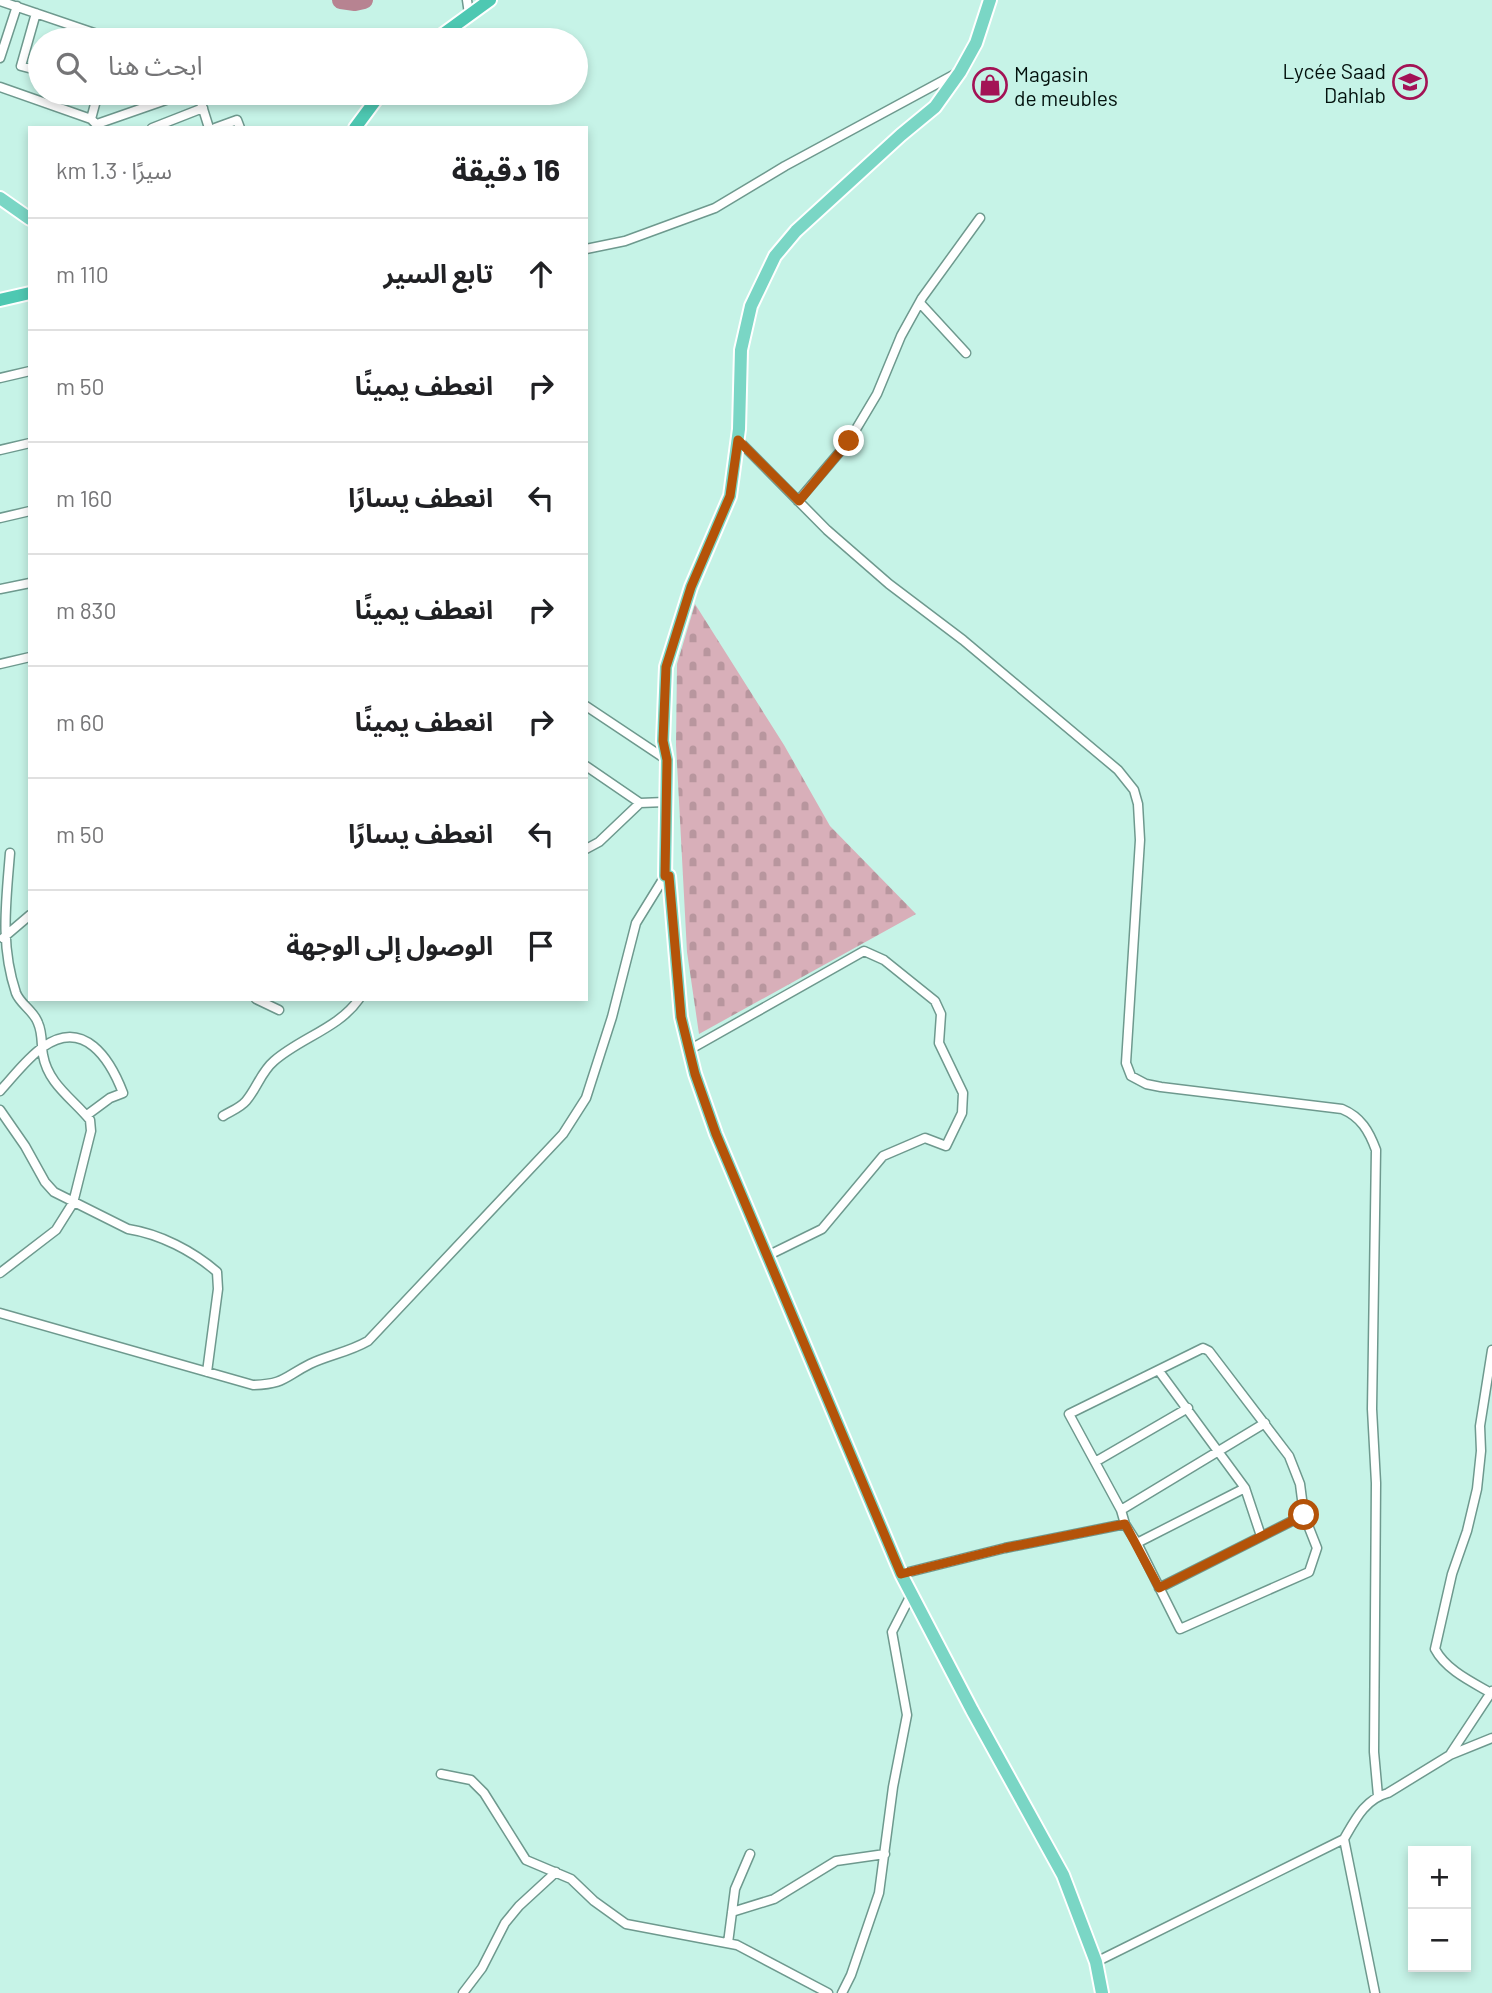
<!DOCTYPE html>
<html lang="ar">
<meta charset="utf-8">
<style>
body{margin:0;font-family:Barlow,"Noto Sans Arabic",sans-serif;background:#f6f6f6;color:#202124;direction:rtl}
.controls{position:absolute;right:21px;bottom:21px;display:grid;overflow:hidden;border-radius:0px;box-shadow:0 4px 10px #0003}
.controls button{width:63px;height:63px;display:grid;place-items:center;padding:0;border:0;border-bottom:2px solid #e0e0e0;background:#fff;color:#202124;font:35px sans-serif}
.stop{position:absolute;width:21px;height:21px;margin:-16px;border:5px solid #b45309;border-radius:50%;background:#fff}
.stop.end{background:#b45309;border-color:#fff;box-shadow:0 2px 7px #0008}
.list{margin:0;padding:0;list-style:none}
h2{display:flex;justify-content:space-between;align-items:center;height:91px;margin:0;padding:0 28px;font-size:30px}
h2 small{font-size:23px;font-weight:400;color:#757577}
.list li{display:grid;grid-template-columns:46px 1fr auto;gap:21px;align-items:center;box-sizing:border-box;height:112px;padding:0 28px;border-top:2px solid #e0e0e0}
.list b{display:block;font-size:26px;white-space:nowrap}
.list em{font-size:23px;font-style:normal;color:#757577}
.icon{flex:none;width:38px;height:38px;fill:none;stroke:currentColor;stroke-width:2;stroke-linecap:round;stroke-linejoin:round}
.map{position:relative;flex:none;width:1492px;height:1993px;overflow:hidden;direction:ltr}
.search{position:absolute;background:#fff;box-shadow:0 4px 10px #0003;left:28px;top:28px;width:560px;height:77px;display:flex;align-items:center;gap:18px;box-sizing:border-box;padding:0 24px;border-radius:38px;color:#757577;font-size:26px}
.panel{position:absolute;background:#fff;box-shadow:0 4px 10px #0003;left:28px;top:126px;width:560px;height:875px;border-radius:0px;direction:rtl}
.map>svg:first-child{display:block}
.cemetery{fill:url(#cemetery-stones)}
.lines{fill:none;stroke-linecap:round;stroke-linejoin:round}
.river{stroke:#b78391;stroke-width:18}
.minor-casing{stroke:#6e998e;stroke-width:11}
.primary-casing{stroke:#fff;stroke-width:16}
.trunk-casing{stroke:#fff;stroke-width:16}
.minor{stroke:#fff;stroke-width:8}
.primary{stroke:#7ad6c5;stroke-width:12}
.trunk{stroke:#4ec8b2;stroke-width:12}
.route{stroke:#b45309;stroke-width:9}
.labels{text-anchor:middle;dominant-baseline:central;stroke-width:7;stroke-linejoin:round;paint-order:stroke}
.poi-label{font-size:21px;fill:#03120e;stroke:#c6f3e7;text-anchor:end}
</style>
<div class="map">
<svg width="1492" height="1993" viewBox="0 0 1492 1993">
<defs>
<pattern id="cemetery-stones" width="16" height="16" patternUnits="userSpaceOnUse" patternTransform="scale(1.75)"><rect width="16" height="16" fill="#d8afb9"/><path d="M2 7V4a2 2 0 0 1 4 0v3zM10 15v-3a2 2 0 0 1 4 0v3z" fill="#b8969e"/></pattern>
</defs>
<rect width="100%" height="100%" fill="#c6f3e7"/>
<path class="cemetery" d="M695,604l89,141 46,81 86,88 -217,120 -12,-82 -11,-207 1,-81z"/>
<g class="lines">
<path class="river" d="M341,0l14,2 9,-2"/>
<g class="minor-casing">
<path id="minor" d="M467,0l2,14
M0,1l97,33 75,6
M36,13l-15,53 19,5
M0,58l17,-52
M0,87l91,32 9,9
M198,93l11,35
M91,119l7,-26
M97,124l89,-31
M152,128l51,-20
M215,128l22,-8 3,8
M586,249l39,-8 90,-33 70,-42 172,-93
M920,303l46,50
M0,378l30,-7
M738,440l89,90 62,54 74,56 155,130 16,20 4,14 2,36 -14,223 5,13 15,8 15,3 181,22c19,8 27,22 34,41l-4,259 4,74 -2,269 4,44
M0,450l30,-7
M798,501l51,-60 28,-47 24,-58 21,-38 58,-80
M0,518l30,-7
M0,589l30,-6
M0,664l30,-7
M586,706l81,54
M586,766l54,37 25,-1
M586,849l13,-7 41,-39
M3,938l27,-23
M256,999l23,11
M689,1050l175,-99 20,9 51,41 6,13 -2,29 24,50 -1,20 -16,33 -21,-8 -42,18 -61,73 -55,27
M0,1091c13,-14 27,-33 43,-44 41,-29 67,12 80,46l-13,5 -23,17
M0,1110l25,36 20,36 9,10 74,37c32,5 65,22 89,43l1,17 -11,83
M223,1116c8,-5 17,-8 23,-15 11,-13 15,-29 28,-40 26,-23 65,-33 85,-62
M0,1273l56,-43 17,-27 18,-72 -1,-11c-17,-21 -42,-36 -47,-65 -2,-10 0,-21 -5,-32 -4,-12 -18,-19 -22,-30 -16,-48 -10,-90 -6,-140
M0,1313l253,72c32,-1 31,-8 57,-21 19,-9 39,-12 58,-23l195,-207 23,-36 26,-81 24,-94 29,-47
M1203,1348l6,3 80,105 11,28 4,31 13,33 -8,24 -129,57 -43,-86 -12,-19 -4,-14 -52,-96z
M1159,1371l86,117 16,48
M1095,1462l93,-54
M1121,1510l144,-87
M1137,1543l108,-55
M901,1574l104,-26 120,-24
M1159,1588l145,-73
M1491,1693c-19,-11 -45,-23 -56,-44l17,-75 15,-43 10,-42 4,-38 -1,-25 12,-76
M1451,1753l41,-62
M441,1774l30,6 13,13 42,67 45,19 23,22 32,23 111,21 91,48
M1344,1839l31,154
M732,1912l42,-13 62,-38 49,-7
M728,1943l7,-54 15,-35
M1096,1962l248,-123c11,-19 21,-40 44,-46l62,-38 42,-17
M463,1993l19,-25 23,-45 14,-17 37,-34
M842,1993l9,-18 28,-82 14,-106 14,-72 -15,-83 20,-39"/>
</g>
<g class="primary-casing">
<path id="primary" d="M990,0l-14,43 -16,29 -25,35 -34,28 -105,96 -21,25 -24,50 -10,44 -2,79 -9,67 -39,91 -25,80 -3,74 4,19 -2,116h4l12,141 14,57 21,60 185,440 71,136 91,165 33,87 6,31
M0,198l30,21"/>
</g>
<g class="trunk-casing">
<path id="trunk" d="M435,40l55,-40
M355,128l26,-35
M0,300l30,-7"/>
</g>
<use href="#minor" class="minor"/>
<use href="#primary" class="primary"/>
<use href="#trunk" class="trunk"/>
</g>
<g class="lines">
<path class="route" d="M849,441l-50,60 -61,-61 -8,56 -39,91 -25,80 -3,74 4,19 -2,116h4l12,141 14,57 21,60 185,440 104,-26 120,-24 34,64 145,-73"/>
</g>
<defs>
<g id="school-ring" transform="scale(1.75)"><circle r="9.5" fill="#c6f3e7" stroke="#a31255" stroke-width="1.5"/><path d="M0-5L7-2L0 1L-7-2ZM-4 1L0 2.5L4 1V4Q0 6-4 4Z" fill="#a31255"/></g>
<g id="shop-ring" transform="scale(1.75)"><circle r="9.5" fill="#c6f3e7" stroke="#a31255" stroke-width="1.5"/><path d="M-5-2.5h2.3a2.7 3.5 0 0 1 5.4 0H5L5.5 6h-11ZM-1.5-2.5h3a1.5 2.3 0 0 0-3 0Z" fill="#a31255"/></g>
</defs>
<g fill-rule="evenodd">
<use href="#school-ring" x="1410" y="82"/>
<use href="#shop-ring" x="990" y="85"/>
</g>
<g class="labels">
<g class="poi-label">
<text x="1386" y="70">Lycée Saad<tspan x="1386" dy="24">Dahlab</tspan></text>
<text x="1014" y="73" text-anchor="start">Magasin<tspan x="1014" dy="24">de meubles</tspan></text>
</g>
</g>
</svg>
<div class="controls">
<button>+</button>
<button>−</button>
</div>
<div class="stop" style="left:1304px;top:1515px"></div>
<div class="stop end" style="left:849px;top:441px"></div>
<div class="search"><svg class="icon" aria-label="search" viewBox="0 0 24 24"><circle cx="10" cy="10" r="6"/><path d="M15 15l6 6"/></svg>ابحث هنا</div>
<section class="panel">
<h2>16 دقيقة<small>سيرًا · 1.3 km</small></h2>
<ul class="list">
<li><svg class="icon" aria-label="ahead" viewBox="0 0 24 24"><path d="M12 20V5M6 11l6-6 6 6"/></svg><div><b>تابع السير</b></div><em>110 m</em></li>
<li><svg class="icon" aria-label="right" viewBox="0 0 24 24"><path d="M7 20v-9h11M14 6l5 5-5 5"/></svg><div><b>انعطف يمينًا</b></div><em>50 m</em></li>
<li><svg class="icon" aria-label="left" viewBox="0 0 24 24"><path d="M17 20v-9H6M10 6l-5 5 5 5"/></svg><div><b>انعطف يسارًا</b></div><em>160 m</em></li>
<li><svg class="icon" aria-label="right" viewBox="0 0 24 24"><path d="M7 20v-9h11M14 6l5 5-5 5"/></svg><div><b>انعطف يمينًا</b></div><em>830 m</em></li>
<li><svg class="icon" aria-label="right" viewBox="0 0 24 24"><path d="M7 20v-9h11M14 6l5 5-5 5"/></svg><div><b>انعطف يمينًا</b></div><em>60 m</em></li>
<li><svg class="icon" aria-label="left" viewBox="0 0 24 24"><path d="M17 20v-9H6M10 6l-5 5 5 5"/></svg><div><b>انعطف يسارًا</b></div><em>50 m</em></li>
<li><svg class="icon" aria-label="arrive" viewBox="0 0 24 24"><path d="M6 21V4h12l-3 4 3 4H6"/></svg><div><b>الوصول إلى الوجهة</b></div></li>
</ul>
</section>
</div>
